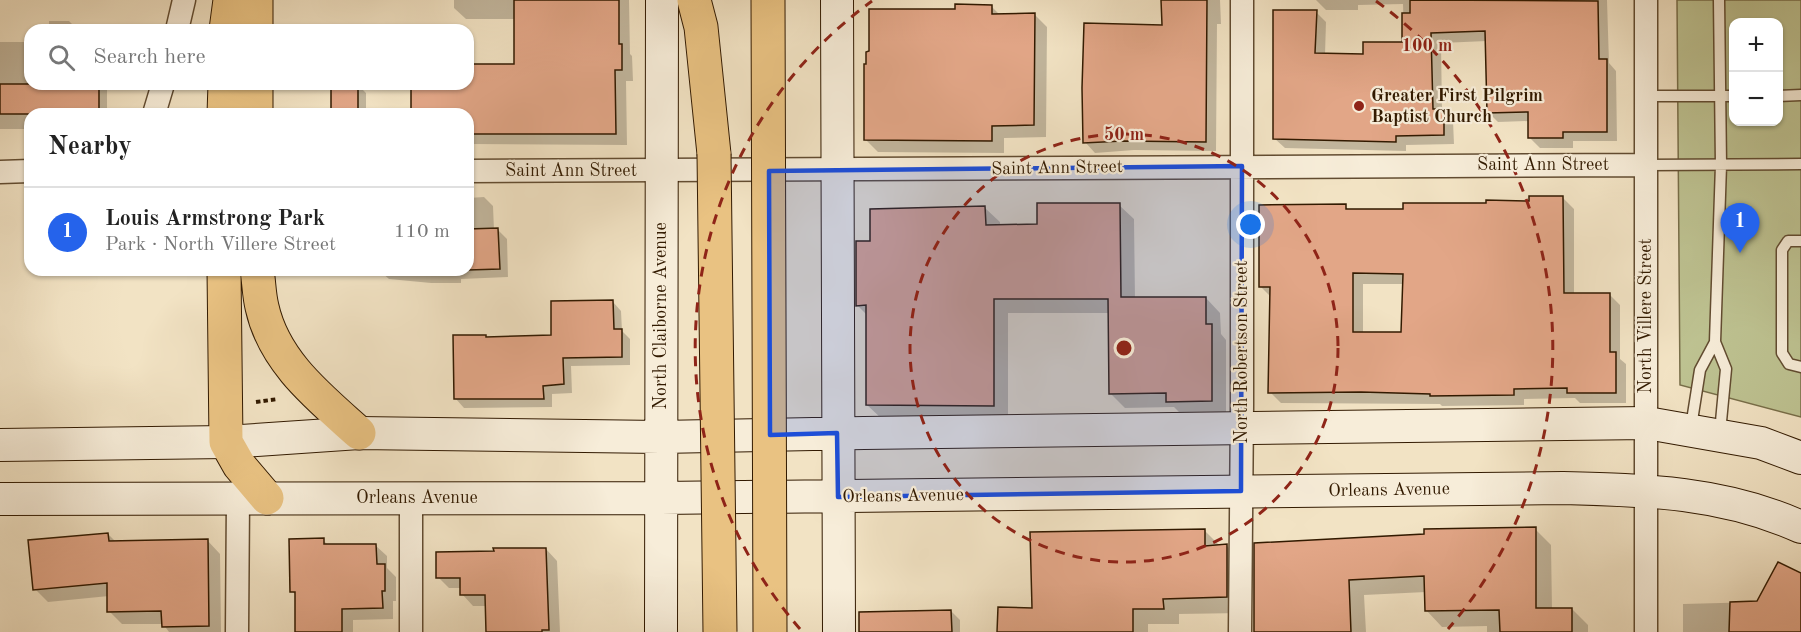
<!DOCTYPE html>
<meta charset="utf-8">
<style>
body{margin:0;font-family:"Old Standard TT",serif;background:#f6f6f6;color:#222}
.controls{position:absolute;right:18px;top:18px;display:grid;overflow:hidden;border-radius:12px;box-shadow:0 2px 4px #0004}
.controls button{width:54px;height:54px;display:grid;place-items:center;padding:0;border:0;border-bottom:2px solid #e0e0e0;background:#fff;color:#222;font:30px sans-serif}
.you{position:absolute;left:1251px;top:225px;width:21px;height:21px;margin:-15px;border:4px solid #fff;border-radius:50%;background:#1a73e8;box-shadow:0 0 0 9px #1a73e833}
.badge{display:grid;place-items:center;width:39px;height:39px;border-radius:50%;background:#2563eb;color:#fff;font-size:20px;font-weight:700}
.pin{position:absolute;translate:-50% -50px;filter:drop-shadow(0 2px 3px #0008)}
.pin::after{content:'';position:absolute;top:32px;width:21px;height:18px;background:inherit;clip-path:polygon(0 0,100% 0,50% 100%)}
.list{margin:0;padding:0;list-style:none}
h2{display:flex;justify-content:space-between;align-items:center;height:78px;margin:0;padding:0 24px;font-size:26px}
h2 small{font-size:20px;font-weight:400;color:#767676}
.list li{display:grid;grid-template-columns:39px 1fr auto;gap:18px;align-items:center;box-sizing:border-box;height:90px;padding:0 24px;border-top:2px solid #e0e0e0}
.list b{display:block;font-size:22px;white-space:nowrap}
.list p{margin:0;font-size:20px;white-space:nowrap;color:#767676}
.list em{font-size:20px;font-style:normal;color:#767676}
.icon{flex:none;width:33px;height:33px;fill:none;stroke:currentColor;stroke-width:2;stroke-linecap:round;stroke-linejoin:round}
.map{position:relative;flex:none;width:1801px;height:632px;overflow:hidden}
.search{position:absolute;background:#fff;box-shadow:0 2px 4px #0004;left:24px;top:24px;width:450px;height:66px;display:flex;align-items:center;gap:15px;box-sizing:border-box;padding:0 21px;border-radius:18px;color:#767676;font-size:22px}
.panel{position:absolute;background:#fff;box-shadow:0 2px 4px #0004;left:24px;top:108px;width:450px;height:168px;border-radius:18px}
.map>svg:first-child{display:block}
.green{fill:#bec392;stroke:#786e49;stroke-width:1.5;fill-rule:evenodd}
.shadow{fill:#0003;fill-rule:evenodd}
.building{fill:#e2a687;stroke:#321a00;stroke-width:1.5;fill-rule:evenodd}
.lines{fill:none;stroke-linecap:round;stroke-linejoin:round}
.lane-casing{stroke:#624c31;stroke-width:13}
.street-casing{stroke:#624c31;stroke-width:25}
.secondary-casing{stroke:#321a00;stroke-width:34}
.highway-casing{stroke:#321a00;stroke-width:35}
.path{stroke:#321a00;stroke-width:4;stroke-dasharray:4.5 3;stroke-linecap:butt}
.lane{stroke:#f7edd9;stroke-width:10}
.street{stroke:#f7edd9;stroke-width:22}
.secondary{stroke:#f7edd9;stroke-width:32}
.highway{stroke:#e9c282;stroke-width:33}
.highway-bridge-casing{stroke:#321a00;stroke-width:35;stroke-linecap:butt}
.highway-bridge{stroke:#e9c282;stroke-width:33}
.marked{fill:#1d4ed8;fill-opacity:0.2;stroke:#1d4ed8;stroke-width:4.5;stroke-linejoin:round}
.ring{fill:none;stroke:#8f2418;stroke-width:3;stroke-dasharray:10 8}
.poi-dot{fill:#8f2418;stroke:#f7edd9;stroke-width:2}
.labels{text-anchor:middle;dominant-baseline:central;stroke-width:4.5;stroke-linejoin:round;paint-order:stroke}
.poi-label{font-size:18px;font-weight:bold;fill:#321a00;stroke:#f7edd9;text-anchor:start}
.street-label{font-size:18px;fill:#321a00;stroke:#f7edd9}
.centre{fill:#8f2418;stroke:#f7edd9;stroke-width:3}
.ring-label{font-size:18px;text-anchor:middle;font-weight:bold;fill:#8f2418;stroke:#f7edd9;stroke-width:4.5;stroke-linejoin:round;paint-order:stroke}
</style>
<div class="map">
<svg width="1801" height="632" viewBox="0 0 1801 632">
<rect width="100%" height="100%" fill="#f2e3c4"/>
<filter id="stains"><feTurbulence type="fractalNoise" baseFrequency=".00333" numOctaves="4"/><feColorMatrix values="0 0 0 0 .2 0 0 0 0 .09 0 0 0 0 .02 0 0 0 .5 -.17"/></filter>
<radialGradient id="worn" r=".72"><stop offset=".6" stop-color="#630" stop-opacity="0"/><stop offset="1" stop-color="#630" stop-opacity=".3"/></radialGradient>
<path class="green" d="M1677,0h124v417l-121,-32zM1734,22h44v100h-44z"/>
<path class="shadow" d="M454,0h175l1,54 2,2 1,25h-7l1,64 -159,-1v-30h-55v-30h55v-20l47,1 1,-46h-50l-12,-11z
M1163,0h57l1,24h-4l-1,127 -82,-1 -39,3 -10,-11 78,-115z
M1316,0h291l2,63 7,8 1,70h-44v7h-33l-10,-10 -1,-17 -31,1 -10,-10 -1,-71 -46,2 1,68 11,10 1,23 -48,1v6l-121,-3 -11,-10 42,-126 10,10 -1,33h39l40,-11 -1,-40 -45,1v5h-32z
M991,6l9,9 34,-1 13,13 -1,110 -42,1v15l-126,-1 -13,-13z
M49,21h20l9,9h-29z
M0,42h30v42h77v30h-77v15h-30z
M333,84h24l9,9v21h-34z
M484,197l9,9 1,24h4l9,9 1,38 -47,2v4h-30l-42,-4 -8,-7h-43l-2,-2h132v-72z
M1563,198l11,11v86l35,-1 11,11v54l6,5v39h-46l-5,-5 -51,1v6l-82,1 -2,-2 -159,-1 -11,-11 1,-95 -11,-11 85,-80 4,4h56l125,-8zM1363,284h41l-1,50h-40z
M1119,205l15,14 1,79h71l14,15 1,21 5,6v75l-43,1 -9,-9 -49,1 -15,-15v-80h-102v107l-126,-1 -15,-14v-90l-10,-10 15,-63 113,-34 15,14v4h38z
M613,302l8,9 1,20 8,8v26l-59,1 1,27 -20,1v13l-88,1 -8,-9 29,-63 2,2 65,-1z
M1535,529l16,16 1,64h20l16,16v7h-101v-6l-45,1 -16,-17v-18l-62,3 2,37h-111l1,-88z
M1204,530l16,16h7l16,16 -1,51 -63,1v10h-31v8h-149l34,-22z
M108,534l8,8 91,-2 13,14 1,78h-52l-6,-8h-41l-13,-13v-15l-61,6 -13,-13z
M323,540l5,5h47l12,11v12l9,9v24h-3v18l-40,1v12h-56v-36l-5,-5z
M546,549l11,12 3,71h-73v-26h-14l-11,-12v-6h-13l-11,-11z
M1801,576v56h-118v-28l75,-2z
M951,611l9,9v12h-89z"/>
<path class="building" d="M514,0h105v44h3v26h-7l1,64h-148v-20h-57v-30h57v-20h46z
M1161,0h46l-1,142 -83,-1 -40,2 -1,-55 2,-65 78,2z
M1410,0l188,1 1,58h8v73h-44v6h-35v-26l-41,1 -2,-82 -54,2 2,76h11v26l-48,1v6l-123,-3v-129h44l-2,43 48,1v-12h39v-29h8z
M955,4l37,1v9l43,-1 -1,112 -42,1v15l-128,-1v-76h2v-12l3,-1v-42h86z
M0,84h99v30h-99z
M331,84h27v30h-27z
M1529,196h34l1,97h46v59h6v41h-49v-5l-53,1v6l-84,1v-2l-69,-2 -93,1 2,-106h-11v-82l87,-1v5h57v-6h83v-3l43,1zM1353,273l50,1 -2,58h-48z
M1037,203h83l1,94h85v27h6v77l-46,1v-9l-57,1 -1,-95h-114v107l-128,-1v-100l-10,1v-65h14v-32l115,-3 1,19 51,-1z
M498,228l2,41 -32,1v-41z
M613,300l1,29h8v28l-59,1 1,26 -21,2 1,13h-90l-1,-64h33v2l65,-2v-34z
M1536,527v81h36v24h-72l-1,-22 -74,1 -1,-35 -75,4 2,52h-97v-89l170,-9v-5z
M1205,529v17l22,-2v53l-64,2 1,10h-31v23h-136l1,-25 34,1 -2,-76z
M108,533l1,8 99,-2 1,87 -47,1 -1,-16 -54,1v-29l-74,7 -5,-50z
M324,538v6h52l1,20h8v27h-3l1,17 -41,1v23h-47v-40h-5l-1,-53z
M493,548h53l3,82h-7v2h-56l-1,-37h-25v-17h-24v-26l58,-1z
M1778,562l23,11v59h-72l1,-30 27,-1z
M951,610l1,22h-93v-20z"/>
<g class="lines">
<g class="lane-casing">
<path id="lane" d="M1719,0l2,165 -6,177 11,27 -6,63
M1647,96h87
M1778,96l23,-1
M1646,165l155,-1
M1801,241h-13l-6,9v103l7,11 12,3
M1691,427l9,-57 15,-28"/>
</g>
<g class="street-casing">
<path id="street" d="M177,30l7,-30
M154,114l9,-30
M468,171c393,0 786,-5 1178,-6
M0,172l30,-1
M237,632l1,-134
M411,632v-134
M1240,632l2,-226v-406
M1646,632v-632"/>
</g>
<g class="secondary-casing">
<path id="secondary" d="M837,0l2,632
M0,445l226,-3 133,-9 301,4 204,-4 783,-10 114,20 40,15
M0,499l661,-1 902,-10c83,2 161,4 238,39
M661,632l1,-632"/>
</g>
<g class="highway-casing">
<path id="highway" d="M694,0l7,27 13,127
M226,30l4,-30
M256,30v-30
M224,114l1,-30
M256,114v-30
M224,270l2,172 13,23 28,33
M257,270c2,12 2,25 5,37 12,55 57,90 97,126"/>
</g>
<path class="path" d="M256,402l22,-3"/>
<use href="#lane" class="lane"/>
<use href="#street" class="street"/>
<use href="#secondary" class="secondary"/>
<use href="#highway" class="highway"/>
<g class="highway-bridge-casing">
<path id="highway-bridge" d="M768,0l2,632
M714,154l6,478"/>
</g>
<use href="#highway-bridge" class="highway-bridge"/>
</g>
<path class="marked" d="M1242,166l-1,325 -403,6 -1,-64 -67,2 -1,-264z"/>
<g class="ring">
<circle cx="1124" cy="348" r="214"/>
<path d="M800 629A429 429 0 0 1 872 1M1376 1A429 429 0 0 1 1448 629"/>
</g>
<circle class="poi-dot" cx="1359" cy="106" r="6"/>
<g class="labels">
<g class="poi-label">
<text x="1371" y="96">Greater First Pilgrim<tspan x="1371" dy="21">Baptist Church</tspan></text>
</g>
<g class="street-label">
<text x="1543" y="165">Saint Ann Street</text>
<text transform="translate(1057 168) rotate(-1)">Saint Ann Street</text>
<text x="571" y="171">Saint Ann Street</text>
<text transform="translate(661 316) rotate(-90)">North Claiborne Avenue</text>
<text transform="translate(1646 316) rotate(-90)">North Villere Street</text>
<text transform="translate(1242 352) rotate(-90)">North Robertson Street</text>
<text transform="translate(1389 490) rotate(-1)">Orleans Avenue</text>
<text transform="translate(903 496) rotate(-1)">Orleans Avenue</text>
<text x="417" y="498">Orleans Avenue</text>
</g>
</g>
<circle cx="1124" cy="348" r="9" class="centre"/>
<g class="ring-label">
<text x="1427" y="51">100 m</text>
<text x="1124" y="140">50 m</text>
</g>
<rect width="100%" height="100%" filter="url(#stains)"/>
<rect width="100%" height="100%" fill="url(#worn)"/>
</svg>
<div class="controls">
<button>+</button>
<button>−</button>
</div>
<div class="you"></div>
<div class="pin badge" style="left:1740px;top:253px">1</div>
<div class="search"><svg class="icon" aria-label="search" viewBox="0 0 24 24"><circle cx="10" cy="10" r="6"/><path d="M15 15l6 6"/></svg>Search here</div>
<section class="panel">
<h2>Nearby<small></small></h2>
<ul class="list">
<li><span class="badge">1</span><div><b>Louis Armstrong Park</b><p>Park · North Villere Street</p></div><em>110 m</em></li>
</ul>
</section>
</div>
